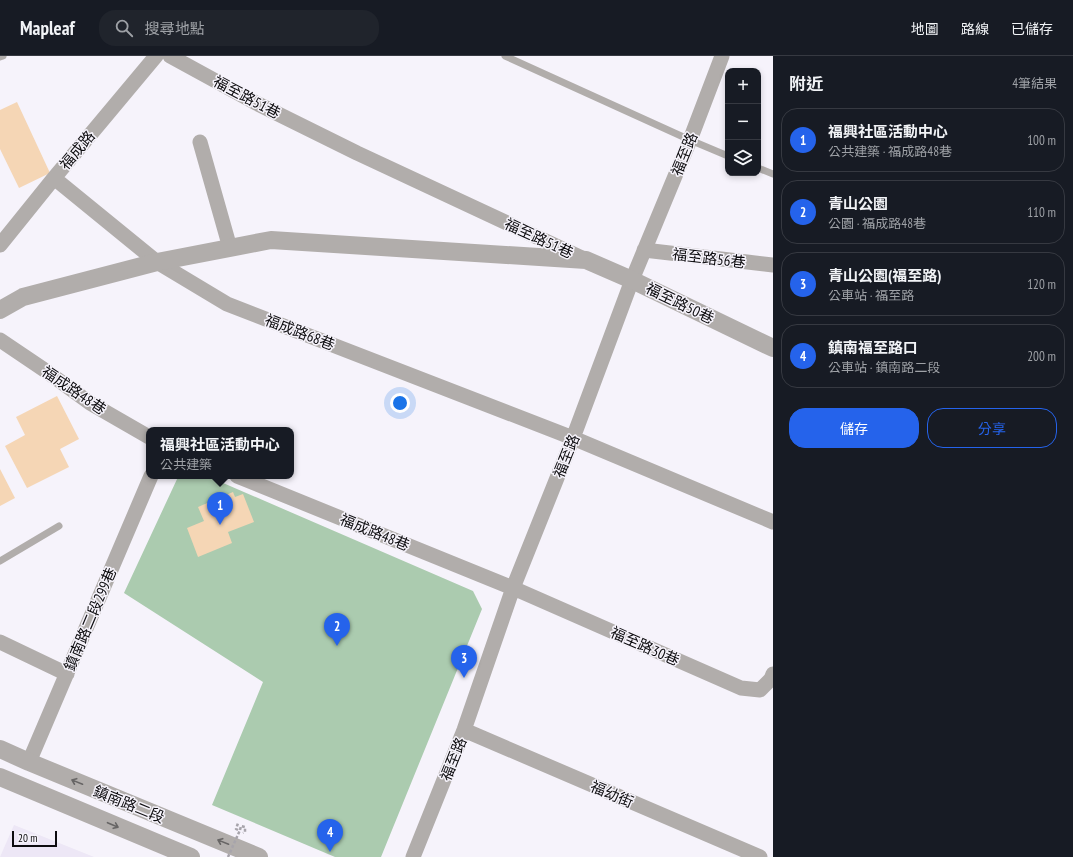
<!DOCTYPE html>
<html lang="zh-TW">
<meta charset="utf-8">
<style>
body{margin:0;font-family:"PT Sans Narrow","Noto Sans TC",sans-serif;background:#20242c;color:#f1f3f6}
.controls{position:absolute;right:12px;top:12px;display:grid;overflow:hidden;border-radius:8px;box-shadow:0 2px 6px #0003}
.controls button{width:36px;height:36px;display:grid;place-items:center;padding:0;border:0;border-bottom:1px solid #363941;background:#171b24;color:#f1f3f6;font:20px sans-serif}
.scale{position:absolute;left:12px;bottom:10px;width:45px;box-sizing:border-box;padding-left:4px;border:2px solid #0d0c0f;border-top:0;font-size:11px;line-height:14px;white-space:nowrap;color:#0d0c0f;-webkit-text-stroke:3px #f6f3fb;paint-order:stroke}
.you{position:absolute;left:400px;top:347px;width:14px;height:14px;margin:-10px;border:3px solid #fff;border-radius:50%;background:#1a73e8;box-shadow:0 0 0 6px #1a73e833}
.badge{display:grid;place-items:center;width:26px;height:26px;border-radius:50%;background:#2563eb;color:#fff;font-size:13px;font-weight:700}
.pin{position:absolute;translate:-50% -33px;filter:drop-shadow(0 1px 2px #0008)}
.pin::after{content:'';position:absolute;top:21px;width:14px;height:12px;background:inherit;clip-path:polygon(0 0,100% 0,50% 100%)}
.popup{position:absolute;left:146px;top:371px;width:148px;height:52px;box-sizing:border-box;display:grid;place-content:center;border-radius:8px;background:#171b24;filter:drop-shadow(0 1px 3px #0005);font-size:13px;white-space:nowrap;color:#9ea1a6}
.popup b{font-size:15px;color:#f1f3f6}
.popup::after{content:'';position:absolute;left:50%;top:100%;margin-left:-8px;border:8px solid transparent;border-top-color:#171b24}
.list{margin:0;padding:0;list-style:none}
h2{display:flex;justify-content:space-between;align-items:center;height:52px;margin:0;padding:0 16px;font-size:17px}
h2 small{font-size:13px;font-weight:400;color:#9ea1a6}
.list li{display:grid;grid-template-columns:26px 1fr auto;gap:12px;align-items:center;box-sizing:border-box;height:64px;margin:0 8px 8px;padding:0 8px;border:1px solid #363941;border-radius:16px}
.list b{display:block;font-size:15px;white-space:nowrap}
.list p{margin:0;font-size:13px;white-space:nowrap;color:#9ea1a6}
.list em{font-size:13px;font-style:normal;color:#9ea1a6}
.actions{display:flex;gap:8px;padding:12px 16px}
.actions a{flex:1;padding:9px 0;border:1px solid #2563eb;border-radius:16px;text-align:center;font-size:14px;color:#2563eb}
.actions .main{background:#2563eb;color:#fff}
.icon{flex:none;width:22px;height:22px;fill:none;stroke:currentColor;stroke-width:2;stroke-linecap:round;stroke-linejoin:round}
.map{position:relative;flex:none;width:773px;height:801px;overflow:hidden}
header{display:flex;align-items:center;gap:24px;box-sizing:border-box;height:56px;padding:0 20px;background:#171b24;border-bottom:1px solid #363941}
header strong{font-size:19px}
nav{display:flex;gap:22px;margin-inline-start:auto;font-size:14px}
.search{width:280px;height:36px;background:#20242c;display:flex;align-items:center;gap:10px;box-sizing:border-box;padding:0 14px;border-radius:16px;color:#9ea1a6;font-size:15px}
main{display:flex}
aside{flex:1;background:#171b24}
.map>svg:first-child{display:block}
.built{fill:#ede7f6}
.green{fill:#abcbaf}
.building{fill:#f5d6b5}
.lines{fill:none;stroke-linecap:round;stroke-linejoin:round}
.path{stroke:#a7a4ab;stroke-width:2.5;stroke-dasharray:3 2;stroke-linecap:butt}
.service{stroke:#b1adab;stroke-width:7}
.minor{stroke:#b1adab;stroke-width:15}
.tertiary{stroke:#b1adab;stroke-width:18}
.path-bridge{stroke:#a7a4ab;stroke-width:2.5;stroke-dasharray:3 2;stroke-linecap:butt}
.oneway{stroke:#676565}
.labels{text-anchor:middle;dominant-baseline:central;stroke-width:3;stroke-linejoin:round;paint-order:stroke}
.street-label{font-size:15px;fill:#0d0c0f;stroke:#f6f3fb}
</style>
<header>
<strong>Mapleaf</strong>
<div class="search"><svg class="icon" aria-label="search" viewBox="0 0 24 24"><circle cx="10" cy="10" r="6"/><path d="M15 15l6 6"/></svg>搜尋地點</div>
<nav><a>地圖</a><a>路線</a><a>已儲存</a></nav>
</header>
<main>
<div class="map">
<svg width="773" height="801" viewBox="0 0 773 801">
<rect width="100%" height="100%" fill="#f6f3fb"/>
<path class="built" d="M14,769l80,32h-94z"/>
<path class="green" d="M180,420h27l266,115 9,18 -101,248h-46l-123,-52 51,-123 -139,-89 54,-116z"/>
<path class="building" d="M17,46l33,71 -31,15 -19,-39v-39z
M57,340l22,43 -19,10 9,18 -42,21 -22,-42 20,-11 -9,-18z
M0,413l15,29 -15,8z
M233,436l2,5 8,-3 11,28 -26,10 4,11 -34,14 -11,-29 17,-7 -6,-14z"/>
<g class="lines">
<path class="path" d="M238,774l-2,-1 2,-6
M240,774l1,-4 4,1v5l-2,1"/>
<path class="service" d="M505,0l185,84 38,16
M0,1l3,-1
M758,112l15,6
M0,505l59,-35"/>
<path class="minor" d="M170,0l86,47 101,50 225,105
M200,86l30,106
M54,122l103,84 70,42 346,134 200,84
M0,189l54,-67 102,-122
M644,194l129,15
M0,284l46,31 44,32 59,34
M237,420l276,112 228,100 19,2 11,-11 2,-5
M0,586l67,32
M464,674l296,127
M29,706l122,-286
M413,801l51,-127 49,-142 60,-150 59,-158 58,-140 32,-84"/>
<path class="tertiary" d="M0,254l23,-13 134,-35 114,-22 315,20 46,20 141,68
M0,693l29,13 230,95
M0,721l191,80"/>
<path class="path-bridge" d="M228,801l12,-27"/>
</g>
<defs><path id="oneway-shaft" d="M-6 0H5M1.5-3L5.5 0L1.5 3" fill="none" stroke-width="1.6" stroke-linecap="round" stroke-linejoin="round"/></defs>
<g class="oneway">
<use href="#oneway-shaft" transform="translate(77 726) rotate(-158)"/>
<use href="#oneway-shaft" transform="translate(113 769) rotate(23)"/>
<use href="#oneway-shaft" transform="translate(223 786) rotate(-158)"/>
</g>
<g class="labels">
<g class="street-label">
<text transform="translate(247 41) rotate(28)">福至路51巷</text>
<text transform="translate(77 94) rotate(-50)">福成路</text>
<text transform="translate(684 98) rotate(-68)">福至路</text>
<text transform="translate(539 182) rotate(25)">福至路51巷</text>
<text transform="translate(709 202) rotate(7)">福至路56巷</text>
<text transform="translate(680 247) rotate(26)">福至路50巷</text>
<text transform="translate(300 276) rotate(21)">福成路68巷</text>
<text transform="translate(74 334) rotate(34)">福成路48巷</text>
<text transform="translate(566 400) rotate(-68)">福至路</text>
<text transform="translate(375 476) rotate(22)">福成路48巷</text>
<text transform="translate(90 563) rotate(-67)">鎮南路二段299巷</text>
<text transform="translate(645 590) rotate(24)">福至路30巷</text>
<text transform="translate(453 703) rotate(-68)">福至路</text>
<text transform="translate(612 738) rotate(23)">福幼街</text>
<text transform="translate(129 748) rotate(22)">鎮南路二段</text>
</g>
</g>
</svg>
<div class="controls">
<button>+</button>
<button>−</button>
<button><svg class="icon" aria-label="layers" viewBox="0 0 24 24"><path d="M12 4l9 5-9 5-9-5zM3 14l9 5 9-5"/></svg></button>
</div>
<div class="scale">20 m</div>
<div class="you"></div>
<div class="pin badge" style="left:220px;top:469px">1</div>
<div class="popup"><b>福興社區活動中心</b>公共建築</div>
<div class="pin badge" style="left:337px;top:590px">2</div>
<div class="pin badge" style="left:464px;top:622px">3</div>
<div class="pin badge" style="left:330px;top:796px">4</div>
</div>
<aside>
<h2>附近<small>4筆結果</small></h2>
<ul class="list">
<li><span class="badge">1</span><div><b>福興社區活動中心</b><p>公共建築 · 福成路48巷</p></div><em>100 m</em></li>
<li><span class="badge">2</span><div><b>青山公園</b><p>公園 · 福成路48巷</p></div><em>110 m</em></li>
<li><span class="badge">3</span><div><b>青山公園(福至路)</b><p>公車站 · 福至路</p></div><em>120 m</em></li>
<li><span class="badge">4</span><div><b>鎮南福至路口</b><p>公車站 · 鎮南路二段</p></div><em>200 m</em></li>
</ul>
<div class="actions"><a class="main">儲存</a><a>分享</a></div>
</aside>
</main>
